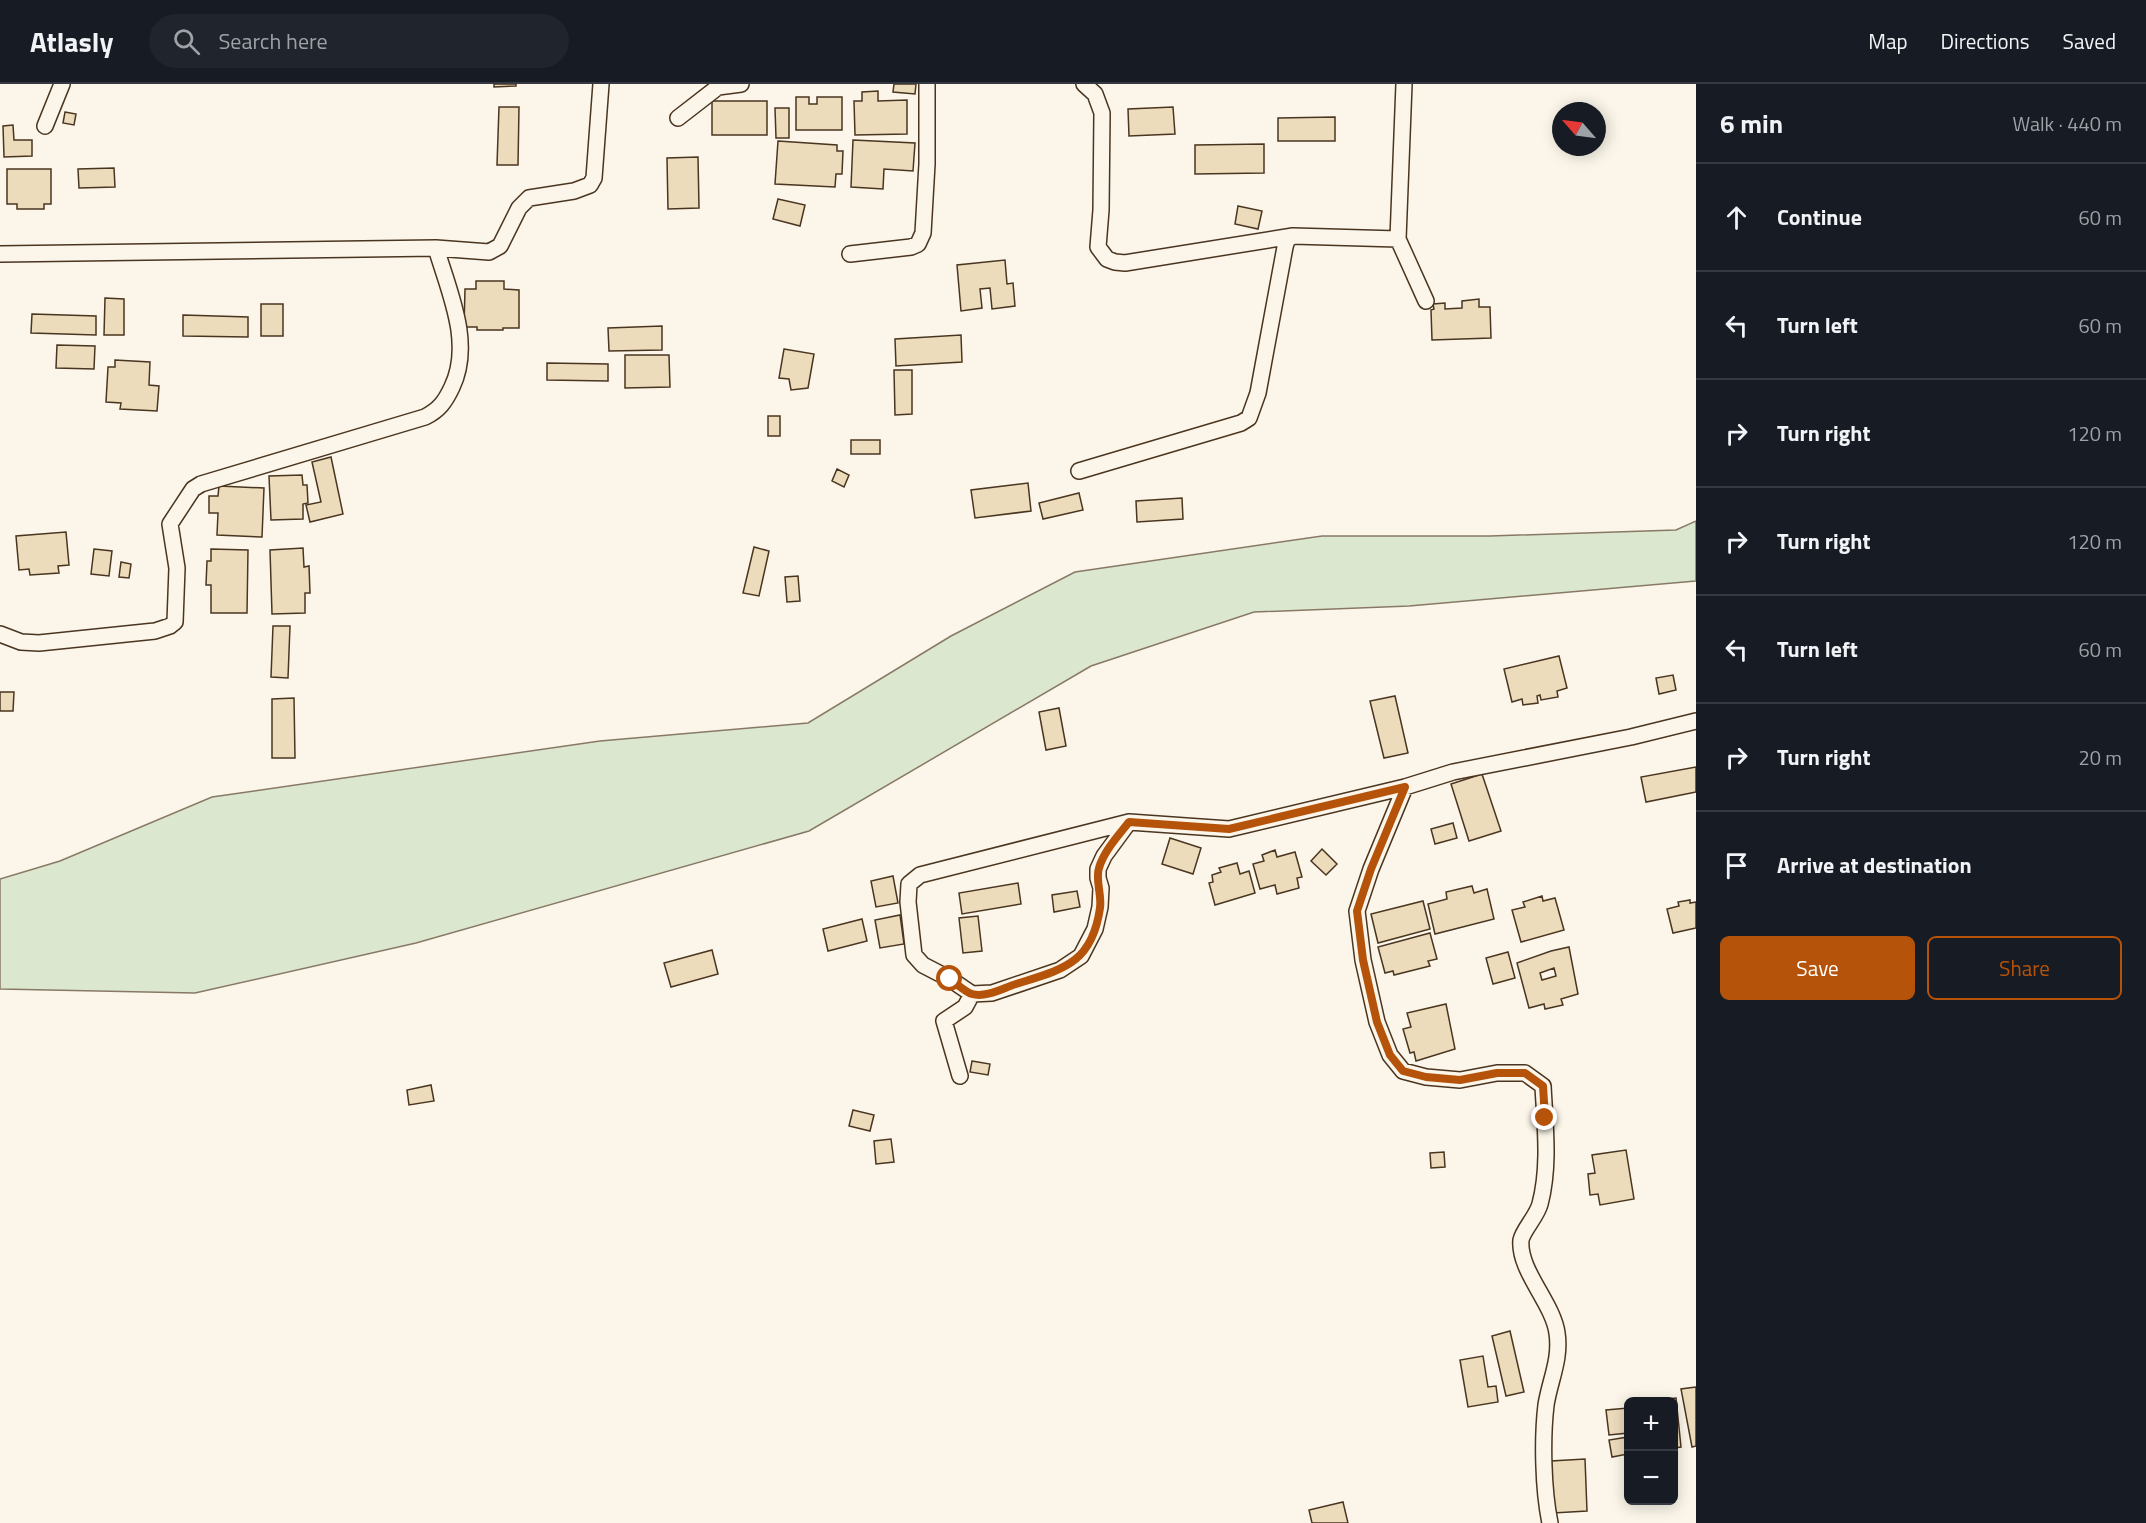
<!DOCTYPE html>
<meta charset="utf-8">
<style>
body{margin:0;font-family:"Titillium Web",sans-serif;background:#20242c;color:#f1f3f6}
.controls{position:absolute;right:18px;bottom:18px;display:grid;overflow:hidden;border-radius:9px;box-shadow:0 3px 15px #0003}
.controls button{width:54px;height:54px;display:grid;place-items:center;padding:0;border:0;border-bottom:2px solid #363941;background:#171b24;color:#f1f3f6;font:30px sans-serif}
.compass{position:absolute;left:1552px;top:18px;width:54px;height:54px;border-radius:50%;background:#171b24;box-shadow:0 3px 15px #0003;rotate:298deg}
.stop{position:absolute;width:18px;height:18px;margin:-14px;border:4px solid #b45309;border-radius:50%;background:#fff}
.stop.end{background:#b45309;border-color:#fff;box-shadow:0 2px 6px #0008}
.list{margin:0;padding:0;list-style:none}
h2{display:flex;justify-content:space-between;align-items:center;height:78px;margin:0;padding:0 24px;font-size:26px}
h2 small{font-size:20px;font-weight:400;color:#9ea1a6}
.list li{display:grid;grid-template-columns:39px 1fr auto;gap:18px;align-items:center;box-sizing:border-box;height:108px;padding:0 24px;border-top:2px solid #363941}
.list b{display:block;font-size:22px;white-space:nowrap}
.list em{font-size:20px;font-style:normal;color:#9ea1a6}
.actions{display:flex;gap:12px;padding:18px 24px}
.actions a{flex:1;padding:14px 0;border:2px solid #b45309;border-radius:9px;text-align:center;font-size:21px;color:#b45309}
.actions .main{background:#b45309;color:#fff}
.icon{flex:none;width:33px;height:33px;fill:none;stroke:currentColor;stroke-width:2;stroke-linecap:round;stroke-linejoin:round}
.map{position:relative;flex:none;width:1696px;height:1439px;overflow:hidden}
header{display:flex;align-items:center;gap:36px;box-sizing:border-box;height:84px;padding:0 30px;background:#171b24;border-bottom:2px solid #363941}
header strong{font-size:28px}
nav{display:flex;gap:33px;margin-inline-start:auto;font-size:21px}
.search{width:420px;height:54px;background:#20242c;display:flex;align-items:center;gap:15px;box-sizing:border-box;padding:0 21px;border-radius:33px;color:#9ea1a6;font-size:22px}
main{display:flex}
aside{flex:1;background:#171b24}
.map>svg:first-child{display:block}
.green{fill:#dce7d0;stroke:#887966;stroke-width:1.5}
.building{fill:#ecdcbc;stroke:#4a3520;stroke-width:1.5;fill-rule:evenodd}
.lines{fill:none;stroke-linecap:round;stroke-linejoin:round}
.street-casing{stroke:#4a3520;stroke-width:18}
.street{stroke:#fbf6e9;stroke-width:15}
.route{stroke:#b45309;stroke-width:8}
</style>
<header>
<strong>Atlasly</strong>
<div class="search"><svg class="icon" aria-label="search" viewBox="0 0 24 24"><circle cx="10" cy="10" r="6"/><path d="M15 15l6 6"/></svg>Search here</div>
<nav><a>Map</a><a>Directions</a><a>Saved</a></nav>
</header>
<main>
<div class="map">
<svg width="1696" height="1439" viewBox="0 0 1696 1439">
<rect width="100%" height="100%" fill="#fbf6e9"/>
<path class="green" d="M1696,437v60l-287,25 -155,6 -163,54 -282,165 -393,112 -221,50 -195,-4v-110l60,-18 152,-64 388,-56 208,-18 143,-87 124,-64 247,-36h168l186,-6z"/>
<path class="building" d="M494,0h22v2l-22,1z
M894,0h22l-1,10 -22,-2z
M878,7v10l29,-1v34l-52,1 -1,-34h8v-9z
M796,13h13v7h8v-7h25v33h-46z
M712,17h55v34h-55z
M499,23h20l-1,58h-21z
M1173,23l2,27 -46,2 -1,-27z
M775,24h14v30h-13z
M65,28l11,2 -2,11 -11,-2z
M1335,33v24h-57v-23z
M13,41l1,15h18v16l-28,1 -1,-31z
M853,56l62,3 -2,28 -29,-2 -1,20 -32,-2z
M778,57l59,4v6h6l-1,23h-6l-1,13 -60,-3z
M1264,60v29l-69,1v-29z
M698,73l1,51 -31,1 -1,-51z
M114,84l1,19 -36,1 -1,-19z
M7,85h44v35h-7v5h-27v-5h-10z
M778,115l27,6 -5,21 -27,-7z
M1238,122l24,5 -4,18 -23,-5z
M1005,176l2,24 6,-1 2,23 -23,3 -2,-21 -10,1 2,19 -21,3 -4,-46z
M476,197h28v8l15,1v38h-16v2h-26v-3h-13l1,-38h11z
M105,214l19,1v36h-20z
M1479,215v8h11l1,31 -59,2 -1,-30 3,-1 -1,-5 12,-1v6l17,-1v-7z
M261,220h22v32h-22z
M32,230l64,2v19l-65,-2z
M183,231l65,2v20l-65,-1z
M662,242v24l-53,1 -1,-23z
M961,251l1,27 -66,4 -1,-27z
M57,261l38,1 -1,23 -38,-1z
M784,265l30,5 -6,34 -17,2 -2,-11 -10,-1z
M625,271h44l1,32 -45,1z
M115,276l35,2 -1,23 10,1 -2,25 -37,-2 1,-6 -15,-1 2,-35h7z
M547,279l61,1v17l-61,-1z
M894,286h18v44l-17,1z
M768,332h12v20h-12z
M851,356h29v14h-29z
M331,373l12,57 -33,8 -4,-17 15,-3 -9,-40z
M837,385l12,6 -5,12 -12,-6z
M302,391l1,10h4l1,18 -5,1v15l-32,1 -2,-44z
M1028,399l3,28 -56,7 -4,-28z
M219,402l45,2 -2,49 -45,-2 1,-22h-9v-17h9z
M1079,409l4,17 -40,9 -4,-16z
M1182,414l1,21 -46,3 -1,-21z
M66,448l3,33 -11,1 1,7 -29,2 -1,-6 -10,1 -3,-34z
M754,463l15,4 -10,45 -16,-3z
M303,464l1,19 5,-1 1,27h-5v20l-33,1 -2,-64z
M94,465l18,2 -3,25 -18,-2z
M211,465l37,1 -1,63h-36v-28h-5l1,-24h4z
M121,478l10,2 -2,14 -10,-1z
M798,492l2,25 -13,1 -2,-25z
M273,542h17l-2,52 -17,-1z
M1559,572l8,32 -10,3 1,6 -17,3 -1,-5 -3,1 1,7 -15,2 -1,-6 -10,3 -8,-33z
M1673,591l3,15 -17,4 -3,-16z
M0,608h14l-1,19h-13z
M1395,612l13,57 -24,5 -14,-57z
M294,614l1,60h-23v-59z
M1059,624l7,38 -20,4 -7,-38z
M1696,683v25l-50,10 -5,-25z
M1482,690l19,57 -32,10 -18,-57z
M1453,739l4,15 -22,6 -4,-15z
M1170,754l31,10 -8,26 -31,-10z
M1322,765l15,15 -11,11 -15,-14z
M1275,766l2,7 18,-5 7,25 -5,1 2,10 -22,6 -2,-9 -15,4 -7,-25 11,-3 -2,-6z
M1237,779l3,11 9,-3 6,22 -40,12 -6,-22 4,-1 -1,-7 9,-3 -2,-4z
M893,792l5,27 -22,4 -5,-26z
M1018,799l3,21 -59,10 -3,-21z
M1472,802l2,7 13,-4 7,30 -59,15 -7,-30 19,-5 -1,-7z
M1077,807l3,16 -26,5 -2,-17z
M1542,812l1,5 12,-3 9,32 -43,12 -9,-32 13,-3 -2,-5z
M1690,816v3l6,-1v26l-23,5 -6,-24 12,-3 -1,-4z
M1423,817l7,28 -52,14 -7,-29z
M900,831l4,29 -24,4 -5,-28z
M978,832l4,35 -19,2 -4,-35z
M862,835l5,22 -39,10 -5,-22z
M1430,849l7,26 -9,2 2,5 -36,9 -1,-4 -8,2 -7,-26z
M1569,863l9,47 -17,5 2,6 -18,4 -1,-5 -15,4 -12,-45 34,-12zM1554,884l2,8 -14,4 -2,-7z
M712,866l6,24 -47,13 -7,-24z
M1508,868l7,26 -22,6 -7,-26z
M1446,920l9,45 -39,12 -2,-9 -4,1 -7,-24 8,-2 -4,-14z
M972,977l18,3 -2,11 -18,-3z
M431,1001l3,16 -25,4 -2,-15z
M853,1026l21,5 -4,16 -21,-5z
M891,1055l3,23 -18,2 -2,-23z
M1626,1066l8,49 -34,6 -2,-11 -8,1 -2,-21 7,-1 -3,-18z
M1444,1068l1,15 -14,1 -1,-15z
M1510,1247l14,61 -18,4 -14,-60z
M1483,1272l5,31 8,-1 2,16 -30,5 -8,-47z
M1696,1303v59l-4,1 -11,-58z
M1676,1314l5,49 -7,1v-46h-17v-2z
M1628,1324v25l-19,2 -3,-25z
M1628,1353v17l-16,3 -3,-17z
M1585,1375l2,52 -34,2 -2,-52z
M1343,1418l5,21h-36l-3,-13z"/>
<g class="lines">
<g class="street-casing">
<path id="street" d="M1084,0l11,10 7,19 -1,97 -3,37 9,12 8,3 10,1 168,-27
M1404,0l-6,155 28,62
M678,34l40,-31 23,-3
M45,42l17,-42
M0,170l436,-6 53,4 11,-6 19,-38 10,-10 45,-7 16,-6 4,-7 7,-94
M850,170l61,-7 7,-3 5,-11 4,-69v-80
M1079,387l162,-48 8,-5 9,-25 27,-146 2,-7 6,-4 105,3
M0,550l21,8 18,1 116,-12 15,-5 5,-4 2,-54 -7,-44 23,-35 8,-5 224,-67c14,-7 20,-15 27,-30 21,-44 -3,-95 -16,-139
M1405,703l-34,82 -14,42 6,49 14,62 13,33 13,16 23,6 34,3 37,-7h28l18,13c2,39 7,80 -3,118 -3,12 -17,26 -19,36 -3,30 32,63 36,93 4,26 -7,47 -11,72 -4,34 -3,84 4,118
M972,910l-22,-15 -27,-14 -9,-10 -6,-53 1,-18 11,-9 209,-53 100,7 176,-42 48,-15 178,-35 65,-16
M960,992l-16,-55 21,-14 7,-13 20,-1 68,-23 21,-14 14,-27 5,-22 1,-19 -3,-10v-9l6,-13 25,-34"/>
</g>
<use href="#street" class="street"/>
</g>
<g class="lines">
<path class="route" d="M950,895c6,4 15,13 22,15 14,4 31,-6 44,-10 47,-15 76,-20 84,-76 2,-13 -5,-29 -1,-40 5,-17 19,-32 30,-46l100,7 176,-42 -34,82 -14,42 6,49 14,62 13,33 13,16 23,6 34,3 37,-7h28l18,13 2,32"/>
</g>
</svg>
<div class="controls">
<button>+</button>
<button>−</button>
</div>
<svg class="compass" viewBox="-18 -18 36 36"><path d="M0-13l5 13h-10z" fill="#e53935"/><path d="M0 13l5-13h-10z" fill="#9ea1a6"/></svg>
<div class="stop" style="left:950px;top:895px"></div>
<div class="stop end" style="left:1545px;top:1034px"></div>
</div>
<aside>
<h2>6 min<small>Walk · 440 m</small></h2>
<ul class="list">
<li><svg class="icon" aria-label="ahead" viewBox="0 0 24 24"><path d="M12 20V5M6 11l6-6 6 6"/></svg><div><b>Continue</b></div><em>60 m</em></li>
<li><svg class="icon" aria-label="left" viewBox="0 0 24 24"><path d="M17 20v-9H6M10 6l-5 5 5 5"/></svg><div><b>Turn left</b></div><em>60 m</em></li>
<li><svg class="icon" aria-label="right" viewBox="0 0 24 24"><path d="M7 20v-9h11M14 6l5 5-5 5"/></svg><div><b>Turn right</b></div><em>120 m</em></li>
<li><svg class="icon" aria-label="right" viewBox="0 0 24 24"><path d="M7 20v-9h11M14 6l5 5-5 5"/></svg><div><b>Turn right</b></div><em>120 m</em></li>
<li><svg class="icon" aria-label="left" viewBox="0 0 24 24"><path d="M17 20v-9H6M10 6l-5 5 5 5"/></svg><div><b>Turn left</b></div><em>60 m</em></li>
<li><svg class="icon" aria-label="right" viewBox="0 0 24 24"><path d="M7 20v-9h11M14 6l5 5-5 5"/></svg><div><b>Turn right</b></div><em>20 m</em></li>
<li><svg class="icon" aria-label="arrive" viewBox="0 0 24 24"><path d="M6 21V4h12l-3 4 3 4H6"/></svg><div><b>Arrive at destination</b></div></li>
</ul>
<div class="actions"><a class="main">Save</a><a>Share</a></div>
</aside>
</main>
